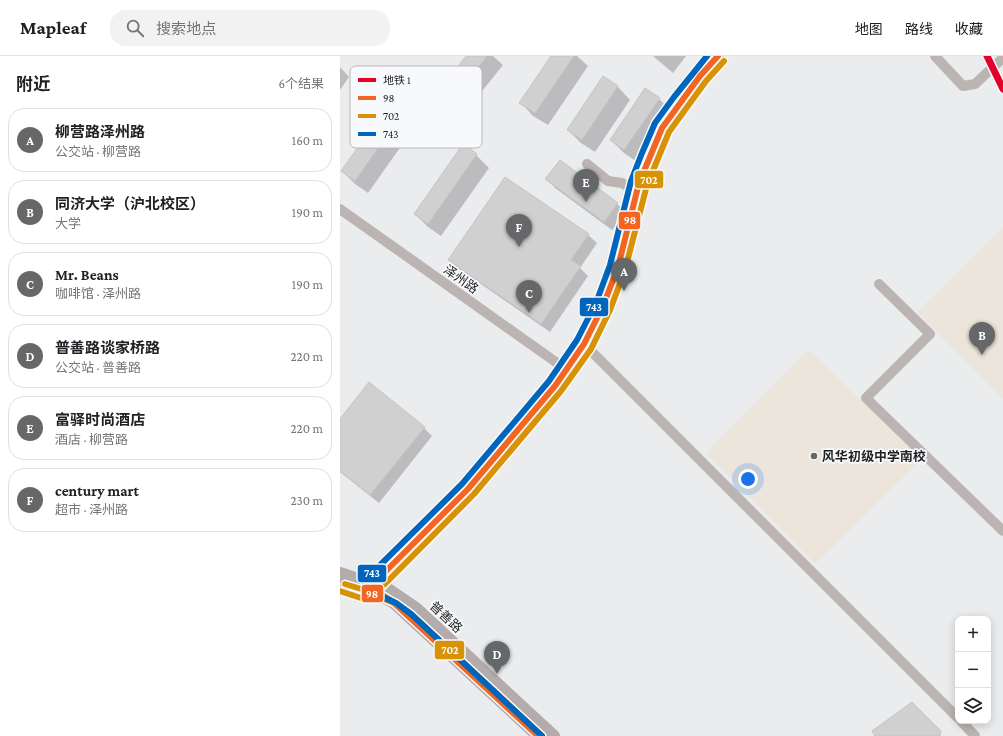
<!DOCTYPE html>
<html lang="zh">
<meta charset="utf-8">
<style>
body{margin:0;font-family:"Crimson Pro","Noto Sans SC",serif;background:#f2f2f2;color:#202124}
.controls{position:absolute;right:12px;bottom:12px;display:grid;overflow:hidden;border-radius:8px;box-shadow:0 2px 10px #0003}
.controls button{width:36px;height:36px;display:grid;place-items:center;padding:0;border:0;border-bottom:1px solid #e0e0e0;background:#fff;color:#202124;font:20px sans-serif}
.you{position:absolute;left:408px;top:423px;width:14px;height:14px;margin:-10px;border:3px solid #fff;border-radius:50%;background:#1a73e8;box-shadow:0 0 0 6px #1a73e833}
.badge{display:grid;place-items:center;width:26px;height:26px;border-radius:50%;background:#666769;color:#fff;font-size:13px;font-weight:700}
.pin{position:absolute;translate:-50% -33px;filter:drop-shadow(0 1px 2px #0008)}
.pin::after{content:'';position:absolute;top:21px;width:14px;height:12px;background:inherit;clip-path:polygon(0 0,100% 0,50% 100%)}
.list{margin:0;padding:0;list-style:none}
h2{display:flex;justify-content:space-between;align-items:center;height:52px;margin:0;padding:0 16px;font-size:17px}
h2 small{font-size:13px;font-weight:400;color:#757577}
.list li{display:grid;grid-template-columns:26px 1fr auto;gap:12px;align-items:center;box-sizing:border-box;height:64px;margin:0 8px 8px;padding:0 8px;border:1px solid #e0e0e0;border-radius:16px}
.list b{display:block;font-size:15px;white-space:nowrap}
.list p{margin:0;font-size:13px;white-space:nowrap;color:#757577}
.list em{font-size:13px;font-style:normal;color:#757577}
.icon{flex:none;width:22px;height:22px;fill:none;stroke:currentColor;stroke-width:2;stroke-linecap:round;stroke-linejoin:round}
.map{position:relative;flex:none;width:663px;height:680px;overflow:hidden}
header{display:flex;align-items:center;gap:24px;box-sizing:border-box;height:56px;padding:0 20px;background:#fff;border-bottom:1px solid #e0e0e0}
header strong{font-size:19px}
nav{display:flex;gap:22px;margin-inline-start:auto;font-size:14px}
.search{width:280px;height:36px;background:#f2f2f2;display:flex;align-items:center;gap:10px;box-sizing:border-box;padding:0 14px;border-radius:16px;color:#757577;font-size:15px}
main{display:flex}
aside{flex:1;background:#fff}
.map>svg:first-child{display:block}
.education{fill:#ece5db}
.shadow{fill:#0003}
.building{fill:#d1d0d1;stroke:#c4c4c4}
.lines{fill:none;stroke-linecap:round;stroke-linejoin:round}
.minor{stroke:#bbb4b2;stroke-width:10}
.major{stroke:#b4acab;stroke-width:12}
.bus-1-casing{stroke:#f8f9fc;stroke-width:9}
.bus-2-casing{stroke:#f8f9fc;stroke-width:9}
.bus-3-casing{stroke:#f8f9fc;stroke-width:9}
.bus-1{stroke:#f26522;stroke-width:6}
.bus-2{stroke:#d79205;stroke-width:6}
.bus-3{stroke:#0065bd;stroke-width:6}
.metro-1-casing{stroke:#f8f9fc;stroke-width:10}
.metro-1{stroke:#e4002b;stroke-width:7}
.poi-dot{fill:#666769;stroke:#f8f9fc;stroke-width:1.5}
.labels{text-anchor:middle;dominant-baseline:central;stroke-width:3.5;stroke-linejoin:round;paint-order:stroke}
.street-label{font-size:13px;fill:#1f2021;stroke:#f8f9fc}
.poi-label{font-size:13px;font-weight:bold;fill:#1f2021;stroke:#f8f9fc;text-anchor:start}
.key{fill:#f8f9fc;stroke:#b7b8ba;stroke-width:1}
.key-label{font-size:11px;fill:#1f2021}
.line-badge{stroke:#f8f9fc;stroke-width:1.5}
.badge-label{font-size:11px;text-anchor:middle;font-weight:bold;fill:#fff}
</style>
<header>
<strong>Mapleaf</strong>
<div class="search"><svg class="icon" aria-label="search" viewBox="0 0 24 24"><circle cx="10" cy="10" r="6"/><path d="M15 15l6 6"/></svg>搜索地点</div>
<nav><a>地图</a><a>路线</a><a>收藏</a></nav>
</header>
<main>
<aside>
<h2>附近<small>6个结果</small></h2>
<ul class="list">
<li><span class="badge">A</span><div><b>柳营路泽州路</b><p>公交站 · 柳营路</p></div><em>160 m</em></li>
<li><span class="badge">B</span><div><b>同济大学（沪北校区）</b><p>大学</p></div><em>190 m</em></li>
<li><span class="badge">C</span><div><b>Mr. Beans</b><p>咖啡馆 · 泽州路</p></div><em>190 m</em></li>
<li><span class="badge">D</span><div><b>普善路谈家桥路</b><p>公交站 · 普善路</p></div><em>220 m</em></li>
<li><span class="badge">E</span><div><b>富驿时尚酒店</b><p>酒店 · 柳营路</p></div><em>220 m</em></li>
<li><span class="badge">F</span><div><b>century mart</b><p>超市 · 泽州路</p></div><em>230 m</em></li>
</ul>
</aside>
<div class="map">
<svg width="663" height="680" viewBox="0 0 663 680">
<rect width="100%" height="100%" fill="#ebecee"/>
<path class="education" d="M663,171v172l-86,-87z
M469,294l113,109 -107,105 -109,-111z"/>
<path class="shadow" d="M128,0h25l10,9 -28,35 -24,-23z
M212,0h25l11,10 -40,59 -15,-9 -12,-13z
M313,0h33l-13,17z
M0,11l9,10 -9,13z
M263,22l15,9 12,13 -35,52 -14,-9 -13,-13z
M319,43l13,12 -35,51 -13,-9 -13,-13z
M50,47l13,9 13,13 -48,68 -13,-9 -13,-13z
M136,99l13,13 -48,68 -13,-9 -13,-13z
M166,122l82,57 9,8 -17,25 8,8 -38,56 -92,-64 -9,-8z
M207,123l70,25 9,8 -14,18 -57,-42z
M0,365l84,7 8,8 -53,67 -39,-31z"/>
<path class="building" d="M126,0h21l-25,32 -13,-10z
M211,0h23l-39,57 -16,-10z
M263,20l15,10 -36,54 -15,-10z
M305,32l15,10 -36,52 -14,-10z
M50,46l14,9 -49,70 -14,-10z
M123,88l14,10 -49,70 -14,-10z
M220,104l58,43 -14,19 -59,-43z
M165,121l84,57 -18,26 10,6 -40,58 -93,-64z
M29,326l56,45 -55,68 -30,-24v-52z
M572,646l29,29 -1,5h-65l-3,-5z"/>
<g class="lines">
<path class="minor" d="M595,0l28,30 12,-2 28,-26
M247,108l21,17 14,2 15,9
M0,153l227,161
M539,228l51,50 -64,64 137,133
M244,288l374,374
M621,665l14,15"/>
<path class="major" d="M0,517l48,16 28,19 138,128
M0,527l41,13 13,7 144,133
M26,535l102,-102 87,-103 29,-42 19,-38 15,-39 21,-84 10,-27 13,-28 18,-26 20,-26 18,-20"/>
<g class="bus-1-casing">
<path id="bus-1" d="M198,680l-144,-133 -28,-12 102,-102 87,-103 29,-42 19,-38 15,-39 21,-84 23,-55 38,-52 18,-20"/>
</g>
<g class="bus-2-casing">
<path id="bus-2" d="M5,528l39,12 27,18 131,122
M0,535l24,8 8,-2 102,-103 87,-103 30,-42 19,-39 15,-40 22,-85 22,-53 37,-51 18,-20"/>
</g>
<g class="bus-3-casing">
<path id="bus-3" d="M202,680l-131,-122 -15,-11 -29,-14 -3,-8 98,-97 87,-103 28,-41 19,-37 14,-38 21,-84 11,-28 13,-30 19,-26 33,-41"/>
</g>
<use href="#bus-1" class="bus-1"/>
<use href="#bus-2" class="bus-2"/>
<use href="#bus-3" class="bus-3"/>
<g class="metro-1-casing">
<path id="metro-1" d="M647,0l16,33"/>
</g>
<use href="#metro-1" class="metro-1"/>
</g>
<circle class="poi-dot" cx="474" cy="400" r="4"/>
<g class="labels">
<g class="street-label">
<text transform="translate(121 223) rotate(35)">泽州路</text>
<text transform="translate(106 561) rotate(43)">普善路</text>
</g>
<g class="poi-label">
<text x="482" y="400">风华初级中学南校</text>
</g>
</g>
<rect x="10" y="10" width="132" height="82" rx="6" class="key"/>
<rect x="18" y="22" width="18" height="4" fill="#e4002b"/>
<rect x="18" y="40" width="18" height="4" fill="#f26522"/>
<rect x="18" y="58" width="18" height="4" fill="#d79205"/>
<rect x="18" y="76" width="18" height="4" fill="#0065bd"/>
<g class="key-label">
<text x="43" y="28">地铁 1</text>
<text x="43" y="46">98</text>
<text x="43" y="64">702</text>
<text x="43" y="82">743</text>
</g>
<g class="line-badge">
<rect x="294" y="114" width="30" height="19" rx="4" fill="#d79205"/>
<rect x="278" y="155" width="23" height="19" rx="4" fill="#f26522"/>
<rect x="239" y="241" width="30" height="20" rx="4" fill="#0065bd"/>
<rect x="17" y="508" width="30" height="19" rx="4" fill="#0065bd"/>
<rect x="21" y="528" width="23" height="19" rx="4" fill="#f26522"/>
<rect x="94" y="584" width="31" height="20" rx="4" fill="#d79205"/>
</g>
<g class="badge-label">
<text x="309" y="128">702</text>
<text x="290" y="168">98</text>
<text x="254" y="255">743</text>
<text x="32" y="521">743</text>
<text x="32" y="542">98</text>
<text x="110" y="598">702</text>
</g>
</svg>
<div class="controls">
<button>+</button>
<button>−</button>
<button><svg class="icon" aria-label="layers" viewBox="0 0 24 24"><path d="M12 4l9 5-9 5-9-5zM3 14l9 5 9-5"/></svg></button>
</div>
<div class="you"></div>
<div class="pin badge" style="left:284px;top:235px">A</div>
<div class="pin badge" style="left:642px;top:299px">B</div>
<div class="pin badge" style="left:189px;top:257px">C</div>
<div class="pin badge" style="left:157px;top:618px">D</div>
<div class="pin badge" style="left:246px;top:146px">E</div>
<div class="pin badge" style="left:179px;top:191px">F</div>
</div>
</main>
